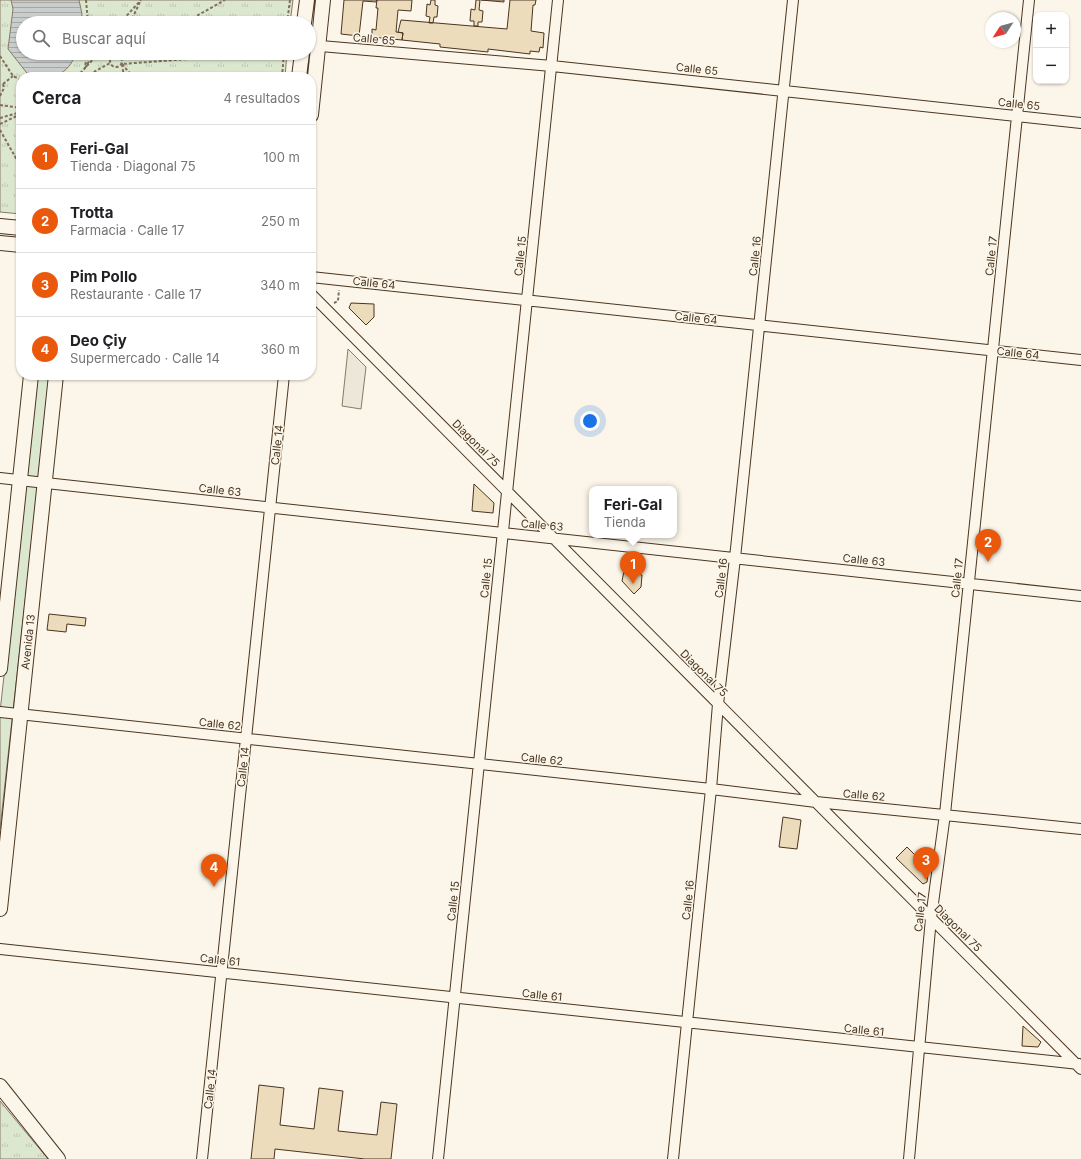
<!DOCTYPE html>
<html lang="es">
<meta charset="utf-8">
<style>
body{margin:0;font-family:Inter,sans-serif;background:#f6f6f6;color:#202124}
.controls{position:absolute;right:12px;top:12px;display:grid;overflow:hidden;border-radius:8px;box-shadow:0 1px 3px #0004}
.controls button{width:36px;height:36px;display:grid;place-items:center;padding:0;border:0;border-bottom:1px solid #e0e0e0;background:#fff;color:#202124;font:20px sans-serif}
.compass{position:absolute;left:985px;top:12px;width:36px;height:36px;border-radius:50%;background:#fff;box-shadow:0 1px 3px #0004;rotate:234deg}
.you{position:absolute;left:590px;top:421px;width:14px;height:14px;margin:-10px;border:3px solid #fff;border-radius:50%;background:#1a73e8;box-shadow:0 0 0 6px #1a73e833}
.badge{display:grid;place-items:center;width:26px;height:26px;border-radius:50%;background:#ea580c;color:#fff;font-size:13px;font-weight:700}
.pin{position:absolute;translate:-50% -33px;filter:drop-shadow(0 1px 2px #0008)}
.pin::after{content:'';position:absolute;top:21px;width:14px;height:12px;background:inherit;clip-path:polygon(0 0,100% 0,50% 100%)}
.popup{position:absolute;left:589px;top:486px;width:88px;height:52px;box-sizing:border-box;display:grid;place-content:center;border-radius:8px;background:#fff;filter:drop-shadow(0 1px 3px #0005);font-size:13px;white-space:nowrap;color:#757577}
.popup b{font-size:15px;color:#202124}
.popup::after{content:'';position:absolute;left:50%;top:100%;margin-left:-8px;border:8px solid transparent;border-top-color:#fff}
.list{margin:0;padding:0;list-style:none}
h2{display:flex;justify-content:space-between;align-items:center;height:52px;margin:0;padding:0 16px;font-size:17px}
h2 small{font-size:13px;font-weight:400;color:#757577}
.list li{display:grid;grid-template-columns:26px 1fr auto;gap:12px;align-items:center;box-sizing:border-box;height:64px;padding:0 16px;border-top:1px solid #e0e0e0}
.list b{display:block;font-size:15px;white-space:nowrap}
.list p{margin:0;font-size:13px;white-space:nowrap;color:#757577}
.list em{font-size:13px;font-style:normal;color:#757577}
.icon{flex:none;width:22px;height:22px;fill:none;stroke:currentColor;stroke-width:2;stroke-linecap:round;stroke-linejoin:round}
.map{position:relative;flex:none;width:1081px;height:1159px;overflow:hidden}
.search{position:absolute;background:#fff;box-shadow:0 1px 3px #0004;left:16px;top:16px;width:300px;height:44px;display:flex;align-items:center;gap:10px;box-sizing:border-box;padding:0 14px;border-radius:22px;color:#757577;font-size:15px}
.panel{position:absolute;background:#fff;box-shadow:0 1px 3px #0004;left:16px;top:72px;width:300px;height:308px;border-radius:16px}
.map>svg:first-child{display:block}
.grass{fill:#dce7d0;stroke:#887966}
.park{fill:url(#park-tufts);stroke:#887966}
.parking{fill:#ede7d9;stroke:#887966}
.water{fill:url(#water-rules);stroke:#887966}
.building{fill:#ecdcbc;stroke:#4a3520}
.lines{fill:none;stroke-linecap:round;stroke-linejoin:round}
.minor-casing{stroke:#4a3520;stroke-width:12}
.secondary-casing{stroke:#4a3520;stroke-width:16}
.path{stroke:#7f6f5c;stroke-width:2;stroke-dasharray:3 2;stroke-linecap:butt}
.minor{stroke:#fbf6e9;stroke-width:10}
.secondary{stroke:#fbf6e9;stroke-width:14}
.labels{text-anchor:middle;dominant-baseline:central;stroke-width:3;stroke-linejoin:round;paint-order:stroke}
.street-label{font-size:11px;fill:#4a3520;stroke:#fbf6e9}
</style>
<div class="map">
<svg width="1081" height="1159" viewBox="0 0 1081 1159">
<defs>
<pattern id="park-tufts" width="24" height="20" patternUnits="userSpaceOnUse"><rect width="24" height="20" fill="#dce7d0"/><path d="M3 7l-1-3M5 7V3M7 7l1-3M15 17l-1-3M17 17v-4M19 17l1-3" fill="none" stroke="#bec7b2"/></pattern>
<pattern id="water-rules" width="6" height="5" patternUnits="userSpaceOnUse"><rect width="6" height="5" fill="#c9cecd"/><path d="M0 2.5h6" fill="none" stroke="#a5a8a6"/></pattern>
</defs>
<rect width="100%" height="100%" fill="#fbf6e9"/>
<path class="grass" d="M37,375h13l-50,454v-117z"/>
<path class="park" d="M0,0h293l-3,23h-267v30h264l-2,24h-264v137l-21,-2z
M0,1101l48,58h-48z"/>
<path class="parking" d="M348,349l18,18 -5,42 -19,-3z"/>
<path class="water" d="M11,0h68l3,14 -1,9h-58v30h53c-8,23 -24,26 -46,24l-22,-28 5,-40z"/>
<path class="building" d="M344,0h33l-1,2 -13,-1 -4,35 -18,-2z
M377,0h35l-1,11 -13,-1 -2,22 7,1 -1,7 -30,-3v-8l4,1 2,-22h-2z
M431,0h4v5l3,1 -1,11h-3l-1,6h-4l1,-6 -4,-1 1,-12 3,1z
M476,0h4l-1,10 4,1 -1,11h-4v4h-4v-5h-4l1,-12 4,1z
M481,0h23v2z
M510,0h26l-1,5h-2l-2,26 13,2 -1,15 -3,-1 -1,5 -9,-1v3l-42,-5v3l-48,-5v-3l-38,-4 1,-7 -5,-1 3,-12 106,9z
M18,284h3v15h-4z
M351,303l23,1v13l-8,8 -17,-17z
M474,484l20,19 -1,10 -21,-2z
M624,571l18,4 -1,12 -7,7 -12,-13z
M49,614l37,4 -1,8 -18,-2 -1,8 -19,-2z
M783,817l18,3 -4,29 -18,-2z
M907,847l11,11 -3,4 13,12 -1,8 -4,2 -27,-26z
M1023,1026l18,16 -3,5 -16,-1z
M259,1085l25,3 -4,37 34,4 5,-41 24,3 -5,40 39,4 4,-33 16,2 -6,55h-26l-90,-10 -1,10h-23z"/>
<g class="lines">
<g class="minor-casing">
<path id="minor" d="M309,45l243,21 529,57
M311,277l770,83
M311,294l770,775
M0,478l1081,118
M0,712l711,77 105,13 265,27
M0,949l1079,115
M202,1159l82,-784
M438,1159l120,-1159
M673,1159l38,-370 7,-85 17,-146 58,-558
M909,1159l22,-241 14,-104 84,-814"/>
</g>
<g class="secondary-casing">
<path id="secondary" d="M304,23l3,-23
M299,77l3,-24
M311,115l12,-115
M0,226l21,2
M0,243l21,2
M0,669l31,-294
M0,909l56,-534
M0,1086l58,73"/>
</g>
<path class="path" d="M86,0l2,23
M120,23l21,-23
M130,23l10,-21
M184,23l41,-23
M287,23l3,-23
M94,53l-9,15 14,-15
M110 61a6 6 0 1 1 12 0a6 6 0 1 1-12 0Z
M0,56l13,20 8,4
M122,58l9,-5
M122,64l11,13
M77,77l8,-9 2,-15
M85,77l25,-14
M124,77l-2,-13 80,-6 35,-5
M282,77l2,-24
M3,84l10,-8
M0,96l4,-8 -1,-4
M0,105l21,3
M0,118l21,-6
M0,124l21,-10
M0,130l21,37
M334,303l4,-2 1,-11"/>
<use href="#minor" class="minor"/>
<use href="#secondary" class="secondary"/>
</g>
<g class="labels">
<g class="street-label">
<text transform="translate(374 39) rotate(5)">Calle 65</text>
<text transform="translate(697 69) rotate(6)">Calle 65</text>
<text transform="translate(1019 104) rotate(6)">Calle 65</text>
<text transform="translate(520 256) rotate(-84)">Calle 15</text>
<text transform="translate(755 256) rotate(-84)">Calle 16</text>
<text transform="translate(991 256) rotate(-84)">Calle 17</text>
<text transform="translate(374 283) rotate(6)">Calle 64</text>
<text transform="translate(696 318) rotate(6)">Calle 64</text>
<text transform="translate(1018 353) rotate(6)">Calle 64</text>
<text transform="translate(476 443) rotate(45)">Diagonal 75</text>
<text transform="translate(277 445) rotate(-84)">Calle 14</text>
<text transform="translate(220 490) rotate(6)">Calle 63</text>
<text transform="translate(542 525) rotate(5)">Calle 63</text>
<text transform="translate(864 560) rotate(6)">Calle 63</text>
<text transform="translate(486 578) rotate(-84)">Calle 15</text>
<text transform="translate(721 578) rotate(-83)">Calle 16</text>
<text transform="translate(957 578) rotate(-84)">Calle 17</text>
<text transform="translate(28 642) rotate(-84)">Avenida 13</text>
<text transform="translate(704 673) rotate(45)">Diagonal 75</text>
<text transform="translate(220 724) rotate(6)">Calle 62</text>
<text transform="translate(542 759) rotate(6)">Calle 62</text>
<text transform="translate(243 767) rotate(-84)">Calle 14</text>
<text transform="translate(864 795) rotate(5)">Calle 62</text>
<text transform="translate(688 900) rotate(-84)">Calle 16</text>
<text transform="translate(453 901) rotate(-84)">Calle 15</text>
<text transform="translate(920 912) rotate(-84)">Calle 17</text>
<text transform="translate(958 928) rotate(45)">Diagonal 75</text>
<text transform="translate(220 960) rotate(6)">Calle 61</text>
<text transform="translate(542 995) rotate(6)">Calle 61</text>
<text transform="translate(864 1030) rotate(6)">Calle 61</text>
<text transform="translate(210 1089) rotate(-84)">Calle 14</text>
</g>
</g>
</svg>
<div class="controls">
<button>+</button>
<button>−</button>
</div>
<svg class="compass" viewBox="-18 -18 36 36"><path d="M0-13l5 13h-10z" fill="#e53935"/><path d="M0 13l5-13h-10z" fill="#757577"/></svg>
<div class="you"></div>
<div class="pin badge" style="left:633px;top:584px">1</div>
<div class="popup"><b>Feri-Gal</b>Tienda</div>
<div class="pin badge" style="left:988px;top:562px">2</div>
<div class="pin badge" style="left:926px;top:880px">3</div>
<div class="pin badge" style="left:214px;top:887px">4</div>
<div class="search"><svg class="icon" aria-label="search" viewBox="0 0 24 24"><circle cx="10" cy="10" r="6"/><path d="M15 15l6 6"/></svg>Buscar aquí</div>
<section class="panel">
<h2>Cerca<small>4 resultados</small></h2>
<ul class="list">
<li><span class="badge">1</span><div><b>Feri-Gal</b><p>Tienda · Diagonal 75</p></div><em>100 m</em></li>
<li><span class="badge">2</span><div><b>Trotta</b><p>Farmacia · Calle 17</p></div><em>250 m</em></li>
<li><span class="badge">3</span><div><b>Pim Pollo</b><p>Restaurante · Calle 17</p></div><em>340 m</em></li>
<li><span class="badge">4</span><div><b>Deo Çiy</b><p>Supermercado · Calle 14</p></div><em>360 m</em></li>
</ul>
</section>
</div>
